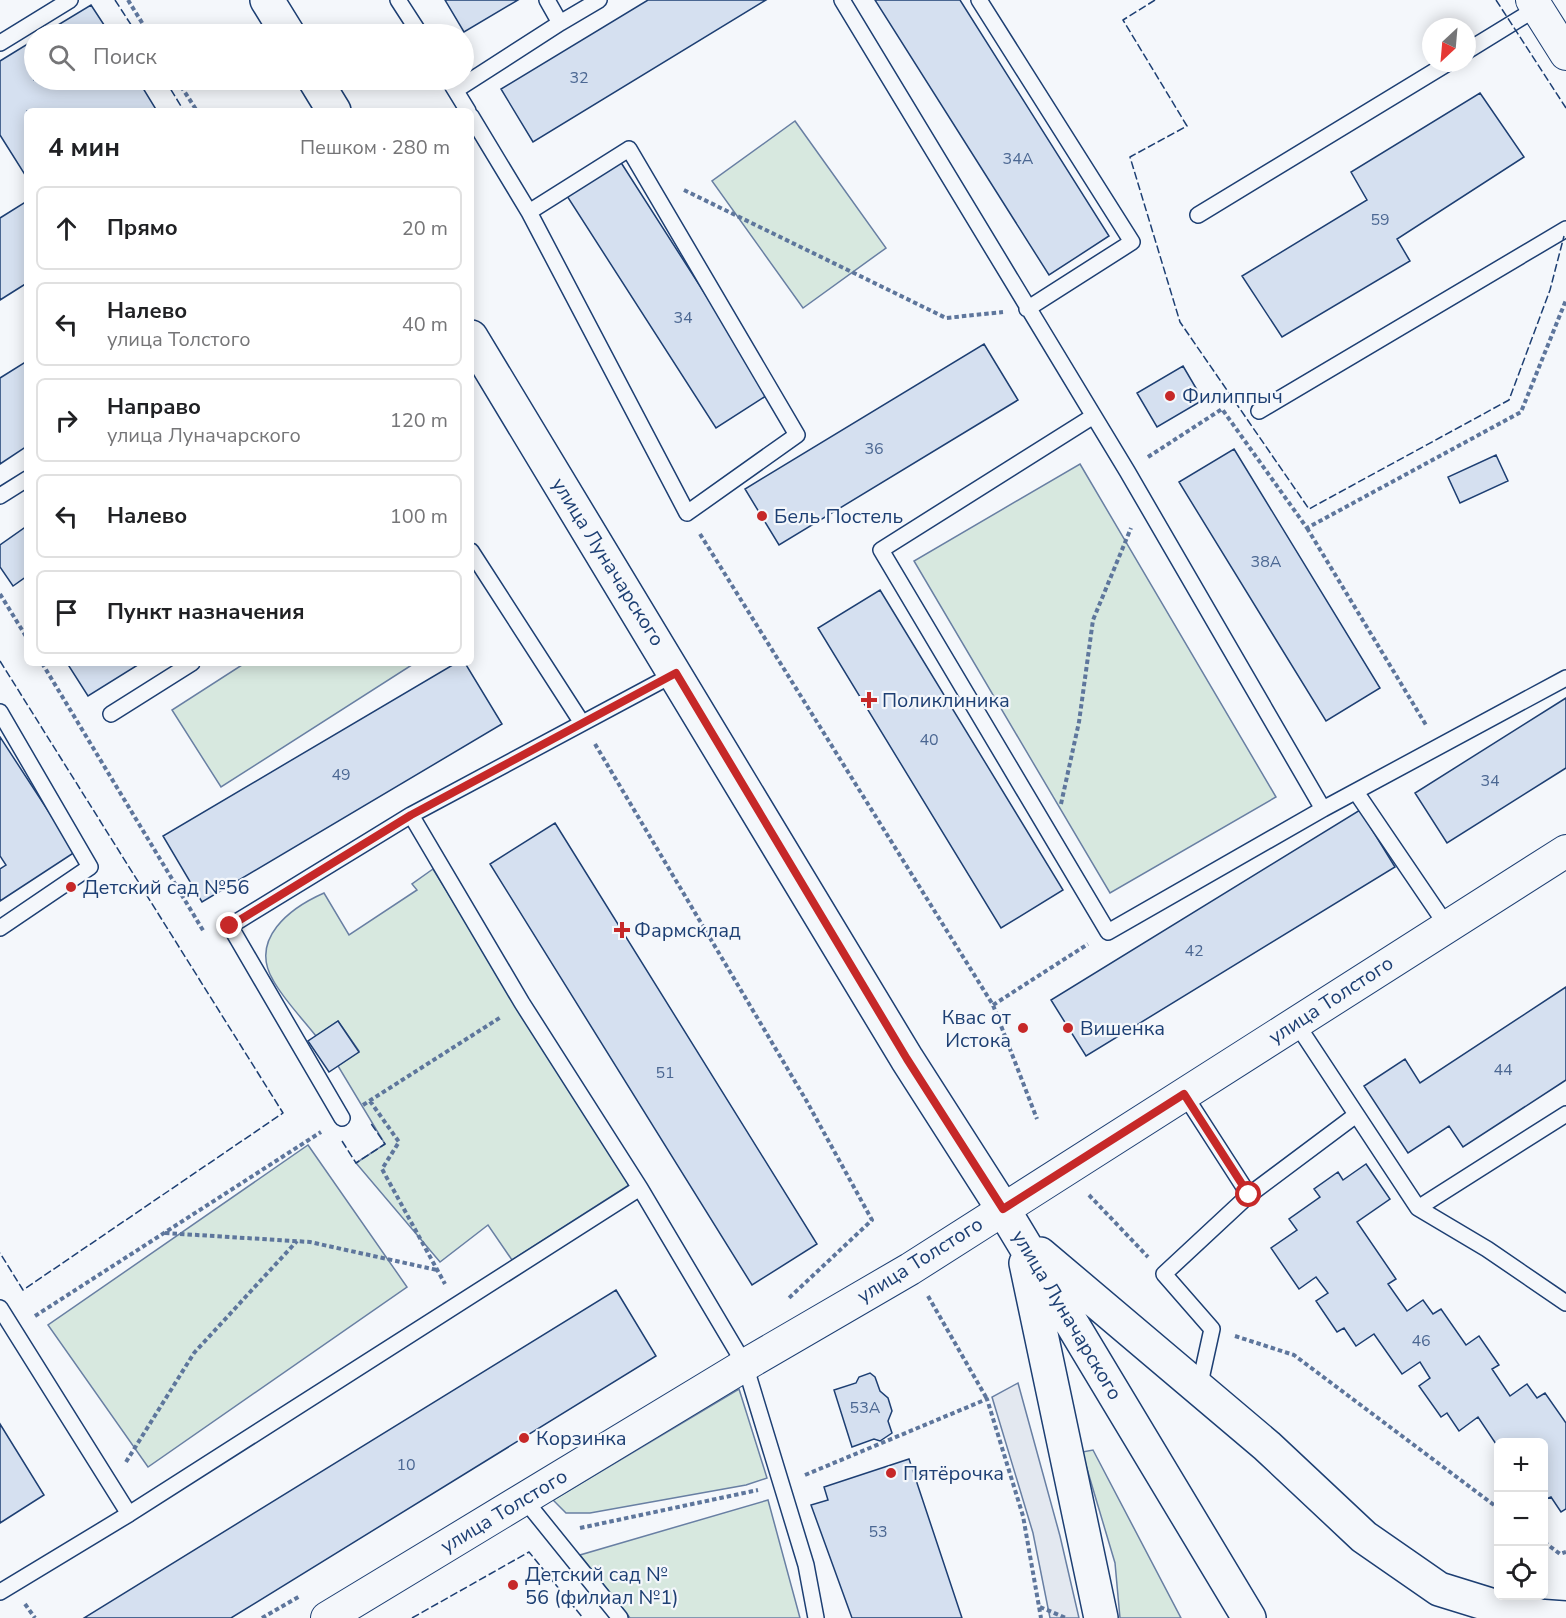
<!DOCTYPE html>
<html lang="ru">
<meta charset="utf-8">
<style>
body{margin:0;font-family:"Nunito Sans",sans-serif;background:#f6f6f6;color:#202124}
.controls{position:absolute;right:18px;bottom:18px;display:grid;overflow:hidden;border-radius:9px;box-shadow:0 3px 15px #0003}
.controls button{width:54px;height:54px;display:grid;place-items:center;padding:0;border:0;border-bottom:2px solid #e0e0e0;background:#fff;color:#202124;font:30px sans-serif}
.compass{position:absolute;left:1422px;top:18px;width:54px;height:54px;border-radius:50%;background:#fff;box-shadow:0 3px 15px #0003;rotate:206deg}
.stop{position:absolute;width:18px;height:18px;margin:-14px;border:4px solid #c62828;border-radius:50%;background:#fff}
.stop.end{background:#c62828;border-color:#fff;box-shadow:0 2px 6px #0008}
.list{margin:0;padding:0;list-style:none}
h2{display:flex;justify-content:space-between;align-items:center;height:78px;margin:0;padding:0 24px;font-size:26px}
h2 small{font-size:20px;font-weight:400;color:#757577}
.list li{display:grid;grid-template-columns:39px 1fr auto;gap:18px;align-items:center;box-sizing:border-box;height:84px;margin:0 12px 12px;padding:0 12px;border:2px solid #e0e0e0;border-radius:9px}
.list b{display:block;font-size:22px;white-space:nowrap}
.list p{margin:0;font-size:20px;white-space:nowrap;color:#757577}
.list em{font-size:20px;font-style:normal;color:#757577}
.icon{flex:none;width:33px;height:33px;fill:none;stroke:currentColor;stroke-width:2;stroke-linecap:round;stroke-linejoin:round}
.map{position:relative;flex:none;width:1566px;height:1618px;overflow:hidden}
.search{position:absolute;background:#fff;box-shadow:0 3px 15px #0003;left:24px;top:24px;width:450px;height:66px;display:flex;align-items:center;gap:15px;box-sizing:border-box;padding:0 21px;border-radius:33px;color:#757577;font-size:22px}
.panel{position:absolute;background:#fff;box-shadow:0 3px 15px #0003;left:24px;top:108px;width:450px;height:558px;border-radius:9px}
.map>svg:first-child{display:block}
.green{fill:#d7e8df;stroke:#687fa3;stroke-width:1.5}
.parking{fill:#e3e8f0;stroke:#687fa3;stroke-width:1.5}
.building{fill:#d5e0f0;stroke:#1d3f73;stroke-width:1.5}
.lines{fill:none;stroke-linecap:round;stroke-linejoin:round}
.service-casing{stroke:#1d3f73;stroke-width:18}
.minor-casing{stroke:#1d3f73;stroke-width:34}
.primary-casing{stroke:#1d3f73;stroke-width:36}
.path{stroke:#5e769c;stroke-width:4;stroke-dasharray:4.5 3;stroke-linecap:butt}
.service{stroke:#f4f7fb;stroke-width:15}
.minor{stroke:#f4f7fb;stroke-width:32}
.primary{stroke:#f4f7fb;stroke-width:33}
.fence{stroke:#1d3f73;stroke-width:1.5;stroke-dasharray:8 3;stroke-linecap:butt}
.route{stroke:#c62828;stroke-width:8}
.poi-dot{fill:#c62828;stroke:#f4f7fb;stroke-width:2}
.labels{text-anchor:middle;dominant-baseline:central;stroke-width:4.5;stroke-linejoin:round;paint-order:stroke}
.number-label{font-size:16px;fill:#4b6792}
.poi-label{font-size:20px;fill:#1d3f73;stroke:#f4f7fb;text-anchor:start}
.street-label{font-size:20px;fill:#1d3f73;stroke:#f4f7fb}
</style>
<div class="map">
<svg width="1566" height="1618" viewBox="0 0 1566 1618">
<rect width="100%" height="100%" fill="#f4f7fb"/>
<path class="green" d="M795,121l91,127 -83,60 -91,-127z
M1080,464l196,333 -166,96 -196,-332z
M245,663h170l-194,124 -49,-77z
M433,869l196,316 -117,75 -24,-35 -48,37 -84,-99 29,-19 -47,-78 21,-15 -21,-30 -22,15c-14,-18 -32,-36 -43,-56 -24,-41 17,-72 51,-87l25,42 68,-45 -5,-6z
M308,1145l99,142 -259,180 -100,-142z
M739,1389l28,89 -21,7 -156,28h-24l-13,-13z
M1093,1450l88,168h-61l-5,-55 -33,-111z
M768,1500l32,118h-170l-50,-63z"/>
<path class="parking" d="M1018,1383l42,153 19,82h-29l-17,-85 -41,-136z"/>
<path class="building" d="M445,0h73l-54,32z
M648,0h118l-233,142 -32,-53z
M875,0h85l149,236 -60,39z
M91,5l19,29h-67z
M34,40v40h104l19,31h-130v67l-27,-43v-74z
M1480,93l44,64 -127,82 13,22 -128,76 -40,-61 125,-76 -16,-28z
M620,161l149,233 -53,34 -149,-232z
M27,201v82l-27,17v-82z
M984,344l34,56 -239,145 -34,-56z
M27,361v85l-27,18v-86z
M1183,366l20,34 -46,27 -20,-34z
M1234,449l146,239 -54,33 -147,-239z
M1496,455l12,26 -48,22 -12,-26z
M27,526v50l-14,10 -13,-19v-22z
M880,590l183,300 -62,38 -183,-300z
M67,663h74l-53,33z
M456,663h9l37,61 -300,178 -39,-66z
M1566,698v70l-119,75 -32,-50z
M0,737l75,115 -75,49v-32l6,-4 -6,-9z
M1360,810l35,57 -309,189 -35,-56z
M555,823l262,421 -65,41 -262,-421z
M1566,987v93l-103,67 -14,-21 -41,27 -44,-67 41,-27 15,24z
M338,1021l21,31 -30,20 -21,-31z
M1366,1164l24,35 -33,23 39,57 -8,5 19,27 16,-11 10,14 8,-5 25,36 13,-9 20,29 -7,4 18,27 17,-12 10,14 8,-5 21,30v86l-5,3 -10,-15 -7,3v-58h-46v5l-20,-30 -19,14 -12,-18 -6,4 -22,-31 11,-8 -10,-16 -18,12 -28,-40 -18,12 -12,-18 -7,4 -21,-31 12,-8 -12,-16 -17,12 -28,-41 26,-18 -8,-11 31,-22 -6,-8 24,-17 5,8z
M616,1290l40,66 -425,262h-147z
M870,1373l5,4 5,14 8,7 4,13 -4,10 4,12 -12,8 -6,-2 -22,8 -18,-57 22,-7 3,-6z
M0,1424l44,71 -44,28z
M909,1459l53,159h-110l-41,-113 17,-5 -4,-13z"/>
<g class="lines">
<g class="service-casing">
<path id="service" d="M398,0l22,34
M547,0l13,23 39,-23
M842,0l285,471 196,338
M979,0l153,242 -105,67
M0,43l70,-43
M1467,51l70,-43
M449,80l19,31
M456,90l104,-67
M471,116l58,96 158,301 110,-78 -168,-286 -100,63
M1198,215l250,-152
M1259,411l307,-182
M1092,417l-211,133 227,382 215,-123 243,-131
M0,496l27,-17
M471,551l111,172
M0,712l90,155 -90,61
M111,714l81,-51
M1356,792l91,134
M411,815l111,188 118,185 105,177 61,200 10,53
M1296,1023l122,185 69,41 79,54
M1184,1094l65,101
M342,1118l-112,-192 181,-111 265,-142
M1418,1208l148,-94
M0,1308l129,206
M1199,1388l13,-59 -48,-55 85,-79 107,-80
M524,1499l96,119
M0,1592l129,-78 511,-326"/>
</g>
<g class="minor-casing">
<path id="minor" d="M1532,0l34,54
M327,1618l418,-253 165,-96 656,-418"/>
</g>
<g class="primary-casing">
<path id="primary" d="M267,0l21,34
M315,80l19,31
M471,337l436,722 96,150 246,409
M1040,1254l227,192 97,91 75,52 84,26 43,3
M1026,1263l75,355"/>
</g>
<path class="path" d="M128,0l21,34
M177,80l20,31
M684,190l262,128 57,-6
M1148,457l74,-48 85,119 214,-116 45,-112
M1307,528l119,197
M700,534l293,471 44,114
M0,594l27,44
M42,663l162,269
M595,744l211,356 66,120 -83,78
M1061,804l18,-82 14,-102 38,-92
M993,1005l95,-61
M370,1101l29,41 -17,27 63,115
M363,1105l138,-88
M1089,1195l59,62
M165,1233l145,9 127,28
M928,1296l59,103
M35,1316l286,-184
M1235,1336l59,19 204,153
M126,1462l68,-109 103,-112
M805,1475l182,-76 36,117 18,102
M580,1528l178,-38
M1544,1542l16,12 6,-2
M25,1604l10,14
M1040,1607l26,11
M262,1618l38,-22"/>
<use href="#service" class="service"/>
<use href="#minor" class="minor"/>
<use href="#primary" class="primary"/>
<path class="fence" d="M115,0l22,34
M1155,0l-32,20 64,106 -57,31 50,165 129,187 200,-109 41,-110 14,-54
M1496,0l70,108
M165,80l19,31
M0,661l283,452 -260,177 -23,-37
M342,1141l14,22 29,-19 -15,-22
M412,1618l117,-66 54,66"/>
</g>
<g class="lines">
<path class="route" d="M230,926l181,-111 265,-142 231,386 96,150 181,-115 65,101"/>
</g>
<g class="poi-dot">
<circle cx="1170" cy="396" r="6"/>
<circle cx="762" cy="516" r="6"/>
<path d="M866 691h6v6h6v6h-6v6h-6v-6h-6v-6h6z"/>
<circle cx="71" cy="887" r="6"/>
<path d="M619 921h6v6h6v6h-6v6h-6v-6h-6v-6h6z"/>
<circle cx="1023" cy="1028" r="6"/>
<circle cx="1068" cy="1028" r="6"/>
<circle cx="524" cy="1438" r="6"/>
<circle cx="891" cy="1473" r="6"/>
<circle cx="513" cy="1585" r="6"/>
</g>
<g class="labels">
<g class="number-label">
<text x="579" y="78">32</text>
<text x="1018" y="159">34А</text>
<text x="1380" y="220">59</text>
<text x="683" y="318">34</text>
<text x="874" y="449">36</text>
<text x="1266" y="562">38А</text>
<text x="929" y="740">40</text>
<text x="341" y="775">49</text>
<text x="1490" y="781">34</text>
<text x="1194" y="951">42</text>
<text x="1503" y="1070">44</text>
<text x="665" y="1073">51</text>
<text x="1421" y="1341">46</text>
<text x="865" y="1408">53А</text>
<text x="406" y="1465">10</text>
<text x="878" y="1532">53</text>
</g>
<g class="poi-label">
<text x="1182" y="396">Филиппыч</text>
<text x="774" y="516">Бель Постель</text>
<text x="882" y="700">Поликлиника</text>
<text x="83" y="887">Детский сад №56</text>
<text x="634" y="930">Фармсклад</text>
<text x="1011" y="1017" text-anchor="end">Квас от<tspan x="1011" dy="23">Истока</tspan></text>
<text x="1080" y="1028">Вишенка</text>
<text x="536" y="1438">Корзинка</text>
<text x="903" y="1473">Пятёрочка</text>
<text x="525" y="1574">Детский сад №<tspan x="525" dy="23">56 (филиал №1)</tspan></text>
</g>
<g class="street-label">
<text transform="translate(608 562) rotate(58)">улица Луначарского</text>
<text transform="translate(1331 1000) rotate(-33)">улица Толстого</text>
<text transform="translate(920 1260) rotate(-32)">улица Толстого</text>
<text transform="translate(1067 1315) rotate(59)">улица Луначарского</text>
<text transform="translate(504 1511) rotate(-31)">улица Толстого</text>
</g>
</g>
</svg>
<div class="controls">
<button>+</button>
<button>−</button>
<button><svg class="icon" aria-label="locate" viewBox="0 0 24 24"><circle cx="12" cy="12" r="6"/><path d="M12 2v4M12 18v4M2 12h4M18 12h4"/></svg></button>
</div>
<svg class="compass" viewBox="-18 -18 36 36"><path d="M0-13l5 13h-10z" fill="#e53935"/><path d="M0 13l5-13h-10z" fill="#757577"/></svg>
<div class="stop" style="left:1249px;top:1195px"></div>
<div class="stop end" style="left:230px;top:926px"></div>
<div class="search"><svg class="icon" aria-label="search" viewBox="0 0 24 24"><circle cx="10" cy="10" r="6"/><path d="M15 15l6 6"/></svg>Поиск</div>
<section class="panel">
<h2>4 мин<small>Пешком · 280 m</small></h2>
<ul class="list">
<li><svg class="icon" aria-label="ahead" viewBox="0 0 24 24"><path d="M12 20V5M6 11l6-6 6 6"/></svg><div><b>Прямо</b></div><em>20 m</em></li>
<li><svg class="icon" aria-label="left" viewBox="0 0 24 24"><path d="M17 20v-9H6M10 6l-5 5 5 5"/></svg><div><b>Налево</b><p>улица Толстого</p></div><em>40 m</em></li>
<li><svg class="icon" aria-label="right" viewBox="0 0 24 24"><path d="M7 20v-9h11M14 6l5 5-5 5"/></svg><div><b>Направо</b><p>улица Луначарского</p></div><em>120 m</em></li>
<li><svg class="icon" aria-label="left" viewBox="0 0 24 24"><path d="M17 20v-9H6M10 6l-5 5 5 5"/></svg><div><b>Налево</b></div><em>100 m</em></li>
<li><svg class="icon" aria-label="arrive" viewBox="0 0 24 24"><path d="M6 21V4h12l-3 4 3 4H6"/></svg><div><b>Пункт назначения</b></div></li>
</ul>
</section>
</div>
